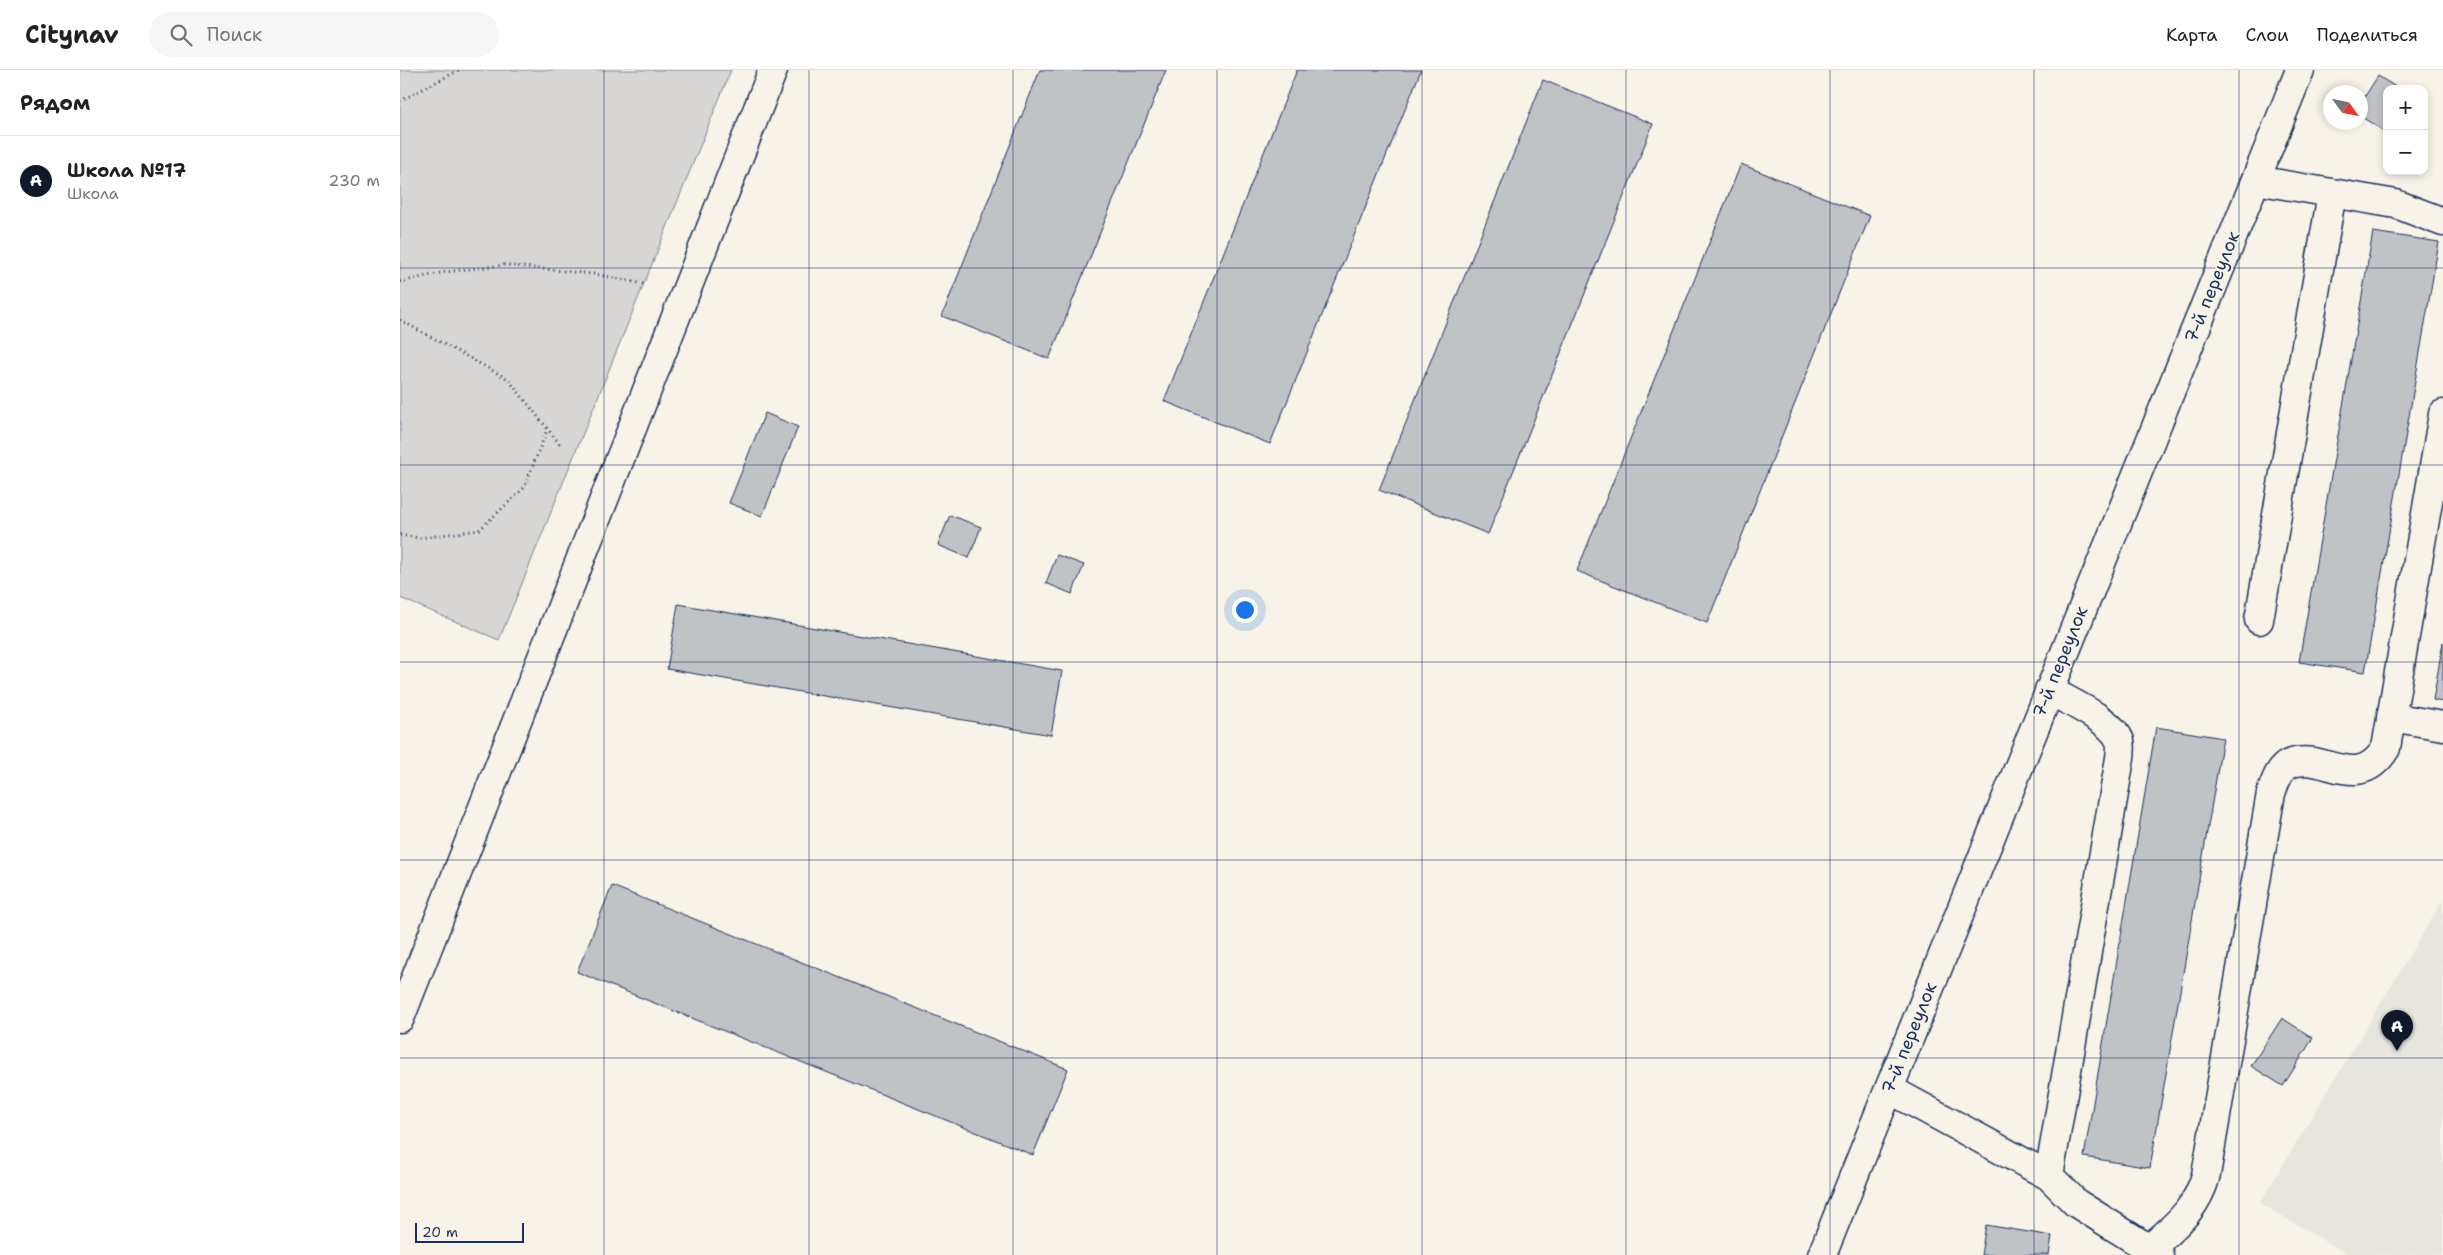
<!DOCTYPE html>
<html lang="ru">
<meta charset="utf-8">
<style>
body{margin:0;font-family:"Shantell Sans",sans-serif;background:#f6f6f6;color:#202124}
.controls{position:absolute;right:15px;top:15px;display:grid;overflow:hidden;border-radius:10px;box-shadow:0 2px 8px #0003}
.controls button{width:45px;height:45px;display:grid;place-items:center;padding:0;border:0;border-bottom:1px solid #e0e0e0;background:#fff;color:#202124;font:25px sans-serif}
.compass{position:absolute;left:1923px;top:15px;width:45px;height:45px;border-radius:50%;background:#fff;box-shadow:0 2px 8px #0003;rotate:123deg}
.scale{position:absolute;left:15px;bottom:12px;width:109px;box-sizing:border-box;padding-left:5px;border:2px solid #1b2f5e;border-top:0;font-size:14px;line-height:18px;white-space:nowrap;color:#1b2f5e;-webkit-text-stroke:4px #f7f3e8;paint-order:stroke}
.you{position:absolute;left:844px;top:539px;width:18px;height:18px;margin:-12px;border:4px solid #fff;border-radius:50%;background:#1a73e8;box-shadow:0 0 0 8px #1a73e833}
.badge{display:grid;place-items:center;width:32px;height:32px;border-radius:50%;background:#111827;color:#fff;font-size:16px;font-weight:700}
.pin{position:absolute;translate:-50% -41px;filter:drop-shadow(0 1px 2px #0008)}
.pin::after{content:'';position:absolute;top:26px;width:18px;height:15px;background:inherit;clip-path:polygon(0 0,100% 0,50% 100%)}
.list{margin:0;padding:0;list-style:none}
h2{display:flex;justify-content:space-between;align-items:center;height:65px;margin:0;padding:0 20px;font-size:21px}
h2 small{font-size:16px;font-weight:400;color:#757577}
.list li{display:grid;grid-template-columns:32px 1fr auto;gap:15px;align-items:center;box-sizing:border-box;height:90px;padding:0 20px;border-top:1px solid #e0e0e0}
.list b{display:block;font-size:19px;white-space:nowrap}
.list p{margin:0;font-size:16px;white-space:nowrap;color:#757577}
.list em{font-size:16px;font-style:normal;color:#757577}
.icon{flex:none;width:28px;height:28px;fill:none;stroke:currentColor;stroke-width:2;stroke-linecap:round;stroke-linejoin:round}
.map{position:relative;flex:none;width:2043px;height:1185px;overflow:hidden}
header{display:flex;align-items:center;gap:30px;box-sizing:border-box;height:70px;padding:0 25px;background:#fff;border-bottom:1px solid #e0e0e0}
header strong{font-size:24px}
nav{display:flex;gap:28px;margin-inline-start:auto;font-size:18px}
.search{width:350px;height:45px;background:#f6f6f6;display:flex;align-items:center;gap:12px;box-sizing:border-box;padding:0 18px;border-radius:28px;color:#757577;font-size:19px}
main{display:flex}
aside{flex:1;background:#fff}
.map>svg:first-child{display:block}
.built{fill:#e6e5de}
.green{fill:#d7d6d4;stroke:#798299}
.building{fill:#c0c3c5;stroke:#1b2f5e}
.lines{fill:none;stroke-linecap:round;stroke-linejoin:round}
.minor-casing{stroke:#1b2f5e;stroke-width:31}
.path{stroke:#1b2f5e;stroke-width:3;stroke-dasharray:1 4;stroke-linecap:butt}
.minor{stroke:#f7f3e8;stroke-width:28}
.grid{fill:none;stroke:#1b2f5e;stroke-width:1;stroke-opacity:0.55}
.labels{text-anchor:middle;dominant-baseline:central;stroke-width:4;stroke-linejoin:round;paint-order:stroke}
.street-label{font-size:18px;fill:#1b2f5e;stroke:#f7f3e8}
</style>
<header>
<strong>Citynav</strong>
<div class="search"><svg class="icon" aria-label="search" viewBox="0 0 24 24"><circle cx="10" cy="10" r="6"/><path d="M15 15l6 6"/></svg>Поиск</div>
<nav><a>Карта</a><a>Слои</a><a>Поделиться</a></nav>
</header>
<main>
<aside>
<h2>Рядом<small></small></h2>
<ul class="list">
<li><span class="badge">A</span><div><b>Школа №17</b><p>Школа</p></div><em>230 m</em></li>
</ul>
</aside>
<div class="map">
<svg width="2043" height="1185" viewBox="0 0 2043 1185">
<rect width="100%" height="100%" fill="#f7f3e8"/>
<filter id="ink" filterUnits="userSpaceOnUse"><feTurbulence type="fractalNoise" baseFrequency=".02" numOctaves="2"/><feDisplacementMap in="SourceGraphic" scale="10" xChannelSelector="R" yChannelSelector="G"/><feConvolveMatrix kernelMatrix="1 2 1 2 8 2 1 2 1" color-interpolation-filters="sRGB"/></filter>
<g filter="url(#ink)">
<path class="built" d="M2043,830v355h-94l-89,-52z"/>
<path class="green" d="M0,0h331l-232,570 -99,-42z"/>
<path class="building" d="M640,0h126l-117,289 -107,-43z
M897,0h124l-151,374 -106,-43z
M1978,6l21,13h-12v44l-27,-17v-12z
M1143,10l110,44 -165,410 -109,-44z
M1341,94l129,52 -163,407 -130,-52z
M1973,162l66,10 -74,430 -66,-10z
M365,343l33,14 -36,89 -33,-13z
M550,445l31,12 -12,31 -31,-13z
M657,485l27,10 -12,29 -26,-11z
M278,534l384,67 -11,64 -384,-66z
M2043,572v60l-10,-2z
M1756,657l67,11 -73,430 -66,-11z
M212,816l456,183 -35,86 -456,-183z
M1882,948l31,20 -30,48 -32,-20z
M1586,1155l66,11 -3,19h-68z"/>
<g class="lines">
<g class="minor-casing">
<path id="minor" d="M1856,110l140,24 47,18
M1859,550l73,-427
M1649,620c20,12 63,30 71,51 2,7 0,17 -1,23l-70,412
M1991,647l52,9
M0,948l373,-948
M1489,1019l160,87 27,27 83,52
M1422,1185l478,-1185
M1743,1185c27,-26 53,-42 63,-80l65,-382c4,-10 8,-25 18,-29 34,-14 69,31 97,-16l57,-334"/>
</g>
<path class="path" d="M0,31l59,-31
M0,212l45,-10 59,-7 90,9 50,10
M0,250l108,59 54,68
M0,465l19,3 60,-8 45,-42 23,-58"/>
<use href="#minor" class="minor"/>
</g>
</g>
<path class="grid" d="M204,0v1185M409,0v1185M613,0v1185M817,0v1185M1022,0v1185M1226,0v1185M1430,0v1185M1634,0v1185M1839,0v1185M0,198h2043M0,395h2043M0,592h2043M0,790h2043M0,988h2043"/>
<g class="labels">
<g class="street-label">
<text transform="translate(1812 217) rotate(-68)">7-й переулок</text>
<text transform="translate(1660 592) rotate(-68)">7-й переулок</text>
<text transform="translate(1509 968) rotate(-68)">7-й переулок</text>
</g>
</g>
</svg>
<div class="controls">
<button>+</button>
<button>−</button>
</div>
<svg class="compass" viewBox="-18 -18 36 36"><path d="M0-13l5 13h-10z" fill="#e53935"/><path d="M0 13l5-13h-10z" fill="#757577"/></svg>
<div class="scale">20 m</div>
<div class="you"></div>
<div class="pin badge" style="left:1997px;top:981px">A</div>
</div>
</main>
